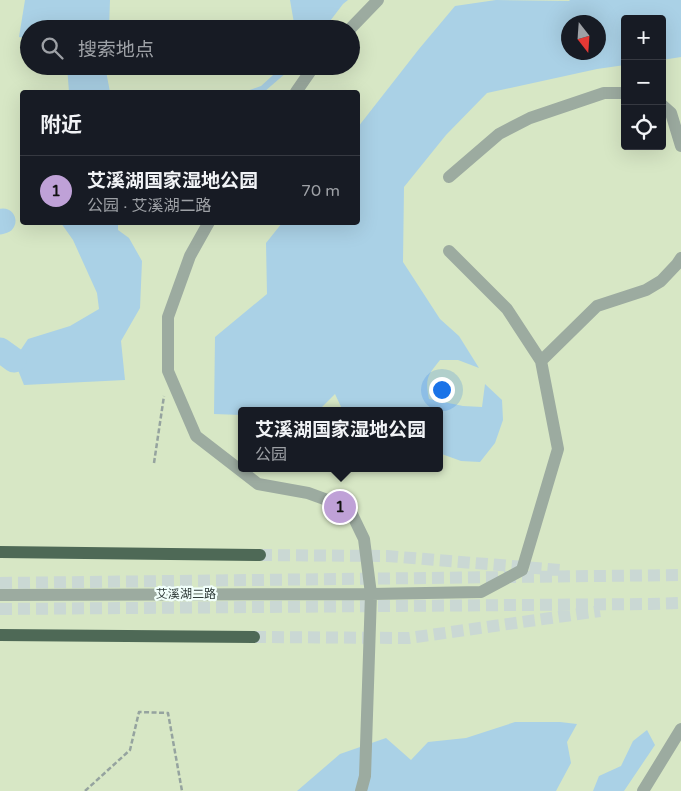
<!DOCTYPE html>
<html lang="zh">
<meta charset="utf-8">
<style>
body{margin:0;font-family:"Varela Round","Noto Sans SC",sans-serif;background:#20242c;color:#f1f3f6}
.controls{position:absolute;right:15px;top:15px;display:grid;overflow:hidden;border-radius:5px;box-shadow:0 5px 20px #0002}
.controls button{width:45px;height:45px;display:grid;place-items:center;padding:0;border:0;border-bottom:1px solid #363941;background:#171b24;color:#f1f3f6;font:25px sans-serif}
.compass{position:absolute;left:561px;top:15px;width:45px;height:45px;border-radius:50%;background:#171b24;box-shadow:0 5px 20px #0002;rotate:163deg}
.you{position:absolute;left:441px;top:389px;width:18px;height:18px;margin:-12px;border:4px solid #fff;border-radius:50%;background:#1a73e8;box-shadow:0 0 0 8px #1a73e833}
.badge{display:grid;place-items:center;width:32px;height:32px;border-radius:50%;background:#bfa1d7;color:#111;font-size:16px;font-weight:700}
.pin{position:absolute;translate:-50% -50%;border:2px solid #fff;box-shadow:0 1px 5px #0006}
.popup{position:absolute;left:238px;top:407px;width:205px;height:65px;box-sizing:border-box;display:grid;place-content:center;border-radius:5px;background:#171b24;filter:drop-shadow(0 1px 4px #0005);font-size:16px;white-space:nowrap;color:#9ea1a6}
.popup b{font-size:19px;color:#f1f3f6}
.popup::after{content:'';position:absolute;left:50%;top:100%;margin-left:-10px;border:10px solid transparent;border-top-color:#171b24}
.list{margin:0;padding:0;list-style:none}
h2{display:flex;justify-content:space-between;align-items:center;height:65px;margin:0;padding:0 20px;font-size:21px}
h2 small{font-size:16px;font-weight:400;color:#9ea1a6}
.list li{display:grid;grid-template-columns:32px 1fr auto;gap:15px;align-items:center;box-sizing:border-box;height:70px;padding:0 20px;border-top:1px solid #363941}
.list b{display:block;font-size:19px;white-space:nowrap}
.list p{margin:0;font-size:16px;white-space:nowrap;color:#9ea1a6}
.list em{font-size:16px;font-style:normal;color:#9ea1a6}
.icon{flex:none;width:28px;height:28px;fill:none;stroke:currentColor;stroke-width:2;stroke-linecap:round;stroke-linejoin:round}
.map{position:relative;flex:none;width:681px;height:791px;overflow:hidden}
.search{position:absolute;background:#171b24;box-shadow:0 5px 20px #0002;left:20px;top:20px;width:340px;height:55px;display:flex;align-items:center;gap:12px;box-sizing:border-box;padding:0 18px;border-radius:28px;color:#9ea1a6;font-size:19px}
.panel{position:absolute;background:#171b24;box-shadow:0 5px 20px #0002;left:20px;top:90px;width:340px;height:135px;border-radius:5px}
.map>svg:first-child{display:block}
.green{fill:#d7e7c5;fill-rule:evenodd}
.water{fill:#aad1e6;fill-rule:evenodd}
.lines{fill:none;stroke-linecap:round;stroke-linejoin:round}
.river{stroke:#aad1e6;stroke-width:25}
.primary-tunnel{stroke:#cad8d4;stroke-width:12;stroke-dasharray:12 6;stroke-linecap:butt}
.path{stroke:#95a39f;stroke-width:2.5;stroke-dasharray:5 2.5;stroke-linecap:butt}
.minor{stroke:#9caba0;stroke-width:12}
.primary{stroke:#4e6956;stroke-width:12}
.labels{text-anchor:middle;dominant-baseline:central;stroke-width:4.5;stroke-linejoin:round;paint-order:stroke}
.street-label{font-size:12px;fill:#2e3b38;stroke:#f1fffb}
</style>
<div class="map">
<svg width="681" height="791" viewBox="0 0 681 791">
<rect width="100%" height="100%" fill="#f1fffb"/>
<path class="green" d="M0,0h681v791h-681zM625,19h37v127h-37zM568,22h30v30h-30zM29,29h322v37h-322zM22,92h336v130h-336zM241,411h198v57h-198z"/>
<path class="water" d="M25,0h85l-1,29h-80v10l-10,-2z
M290,0h58l-5,4 -19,25h-29z
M496,0l73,1 1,-1h111v57l-19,3v-41h-37v46l-28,4 -110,24 -41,42 -42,52 -1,75 37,57 19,17 20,32 -21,-8h-18c-13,16 -15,19 -11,39l34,7 19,1 3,-23 17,16 1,20 -8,23 -15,19 -19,-1 -22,-8v-42h-96l-8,-17 -17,17h-77v4l-27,-1 1,-77 52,-43 -1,-51 16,-20 76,-1v-95l61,-78 36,-43zM598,22v30h-30v-30z
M67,66h38l5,26h-41z
M283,66h11l-30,26h-20l17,-6z
M61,223h57v7l11,8 13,23 -2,47 -19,33 4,39 -101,5 -10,-25 14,-21 42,-13 29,-17 -2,-16 -24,-53z
M515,722h45l17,2 -10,18 4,21 -15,28h-259l43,-37 46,-16 25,22 17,-18 38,-4z
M647,730l8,15 -31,46h-31l6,-15 22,-10 12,-25z"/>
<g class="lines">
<path class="river" d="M0,222l3,-1
M0,350l14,10"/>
<path class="primary-tunnel" d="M260,555l127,1 174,14
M0,583l681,-8
M0,609l650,-5 31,-1
M254,637l155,1 191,-27"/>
<path class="path" d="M154,463l10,-67
M85,791l45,-41 9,-38 29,1 14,78"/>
<path class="minor" d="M350,29l28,-29
M296,92l18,-26
M662,105l9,8 10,33
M449,177l50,-43 31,-16 74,-25h21
M209,222l-19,34 -22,61v54l28,65 62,48 50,9 41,15 15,31 7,55 -6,182 -4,15
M541,361l56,-55 49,-16 15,-9 16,-17 4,-6
M0,595l371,-1 110,-2 41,-22 36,-121 -17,-88 -34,-52 -58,-58
M643,791l38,-62"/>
<path class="primary" d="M0,552l260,3
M0,635l254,2"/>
</g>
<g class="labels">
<g class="street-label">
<text x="186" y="594">艾溪湖二路</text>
</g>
</g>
</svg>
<div class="controls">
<button>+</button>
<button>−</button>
<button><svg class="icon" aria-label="locate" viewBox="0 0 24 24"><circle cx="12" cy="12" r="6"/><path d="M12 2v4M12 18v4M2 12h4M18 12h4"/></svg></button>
</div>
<svg class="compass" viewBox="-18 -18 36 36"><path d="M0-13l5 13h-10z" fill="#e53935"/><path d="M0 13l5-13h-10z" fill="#9ea1a6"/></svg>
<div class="you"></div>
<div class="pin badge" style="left:340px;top:507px">1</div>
<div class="popup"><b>艾溪湖国家湿地公园</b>公园</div>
<div class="search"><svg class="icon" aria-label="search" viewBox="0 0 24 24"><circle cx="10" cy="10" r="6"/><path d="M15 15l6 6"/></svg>搜索地点</div>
<section class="panel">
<h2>附近<small></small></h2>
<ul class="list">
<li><span class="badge">1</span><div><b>艾溪湖国家湿地公园</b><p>公园 · 艾溪湖二路</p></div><em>70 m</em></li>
</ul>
</section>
</div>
